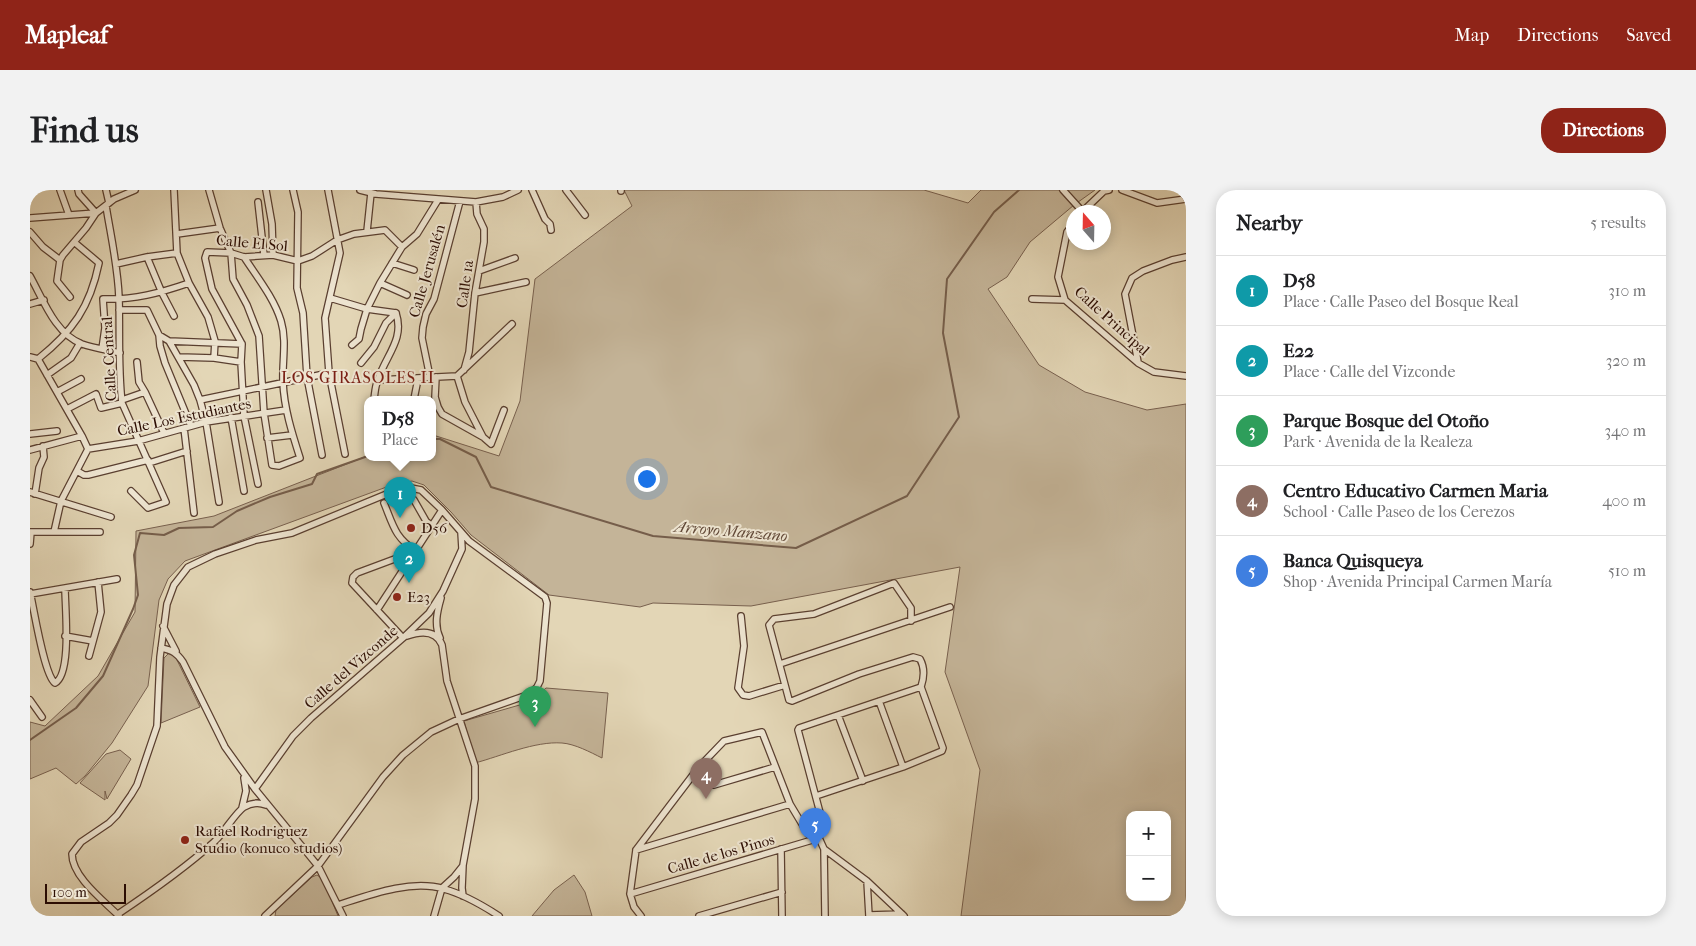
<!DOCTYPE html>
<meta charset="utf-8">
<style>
body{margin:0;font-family:"IM FELL French Canon",serif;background:#f2f2f2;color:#202124}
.controls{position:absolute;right:15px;bottom:15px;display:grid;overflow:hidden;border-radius:10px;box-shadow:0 2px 12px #0003}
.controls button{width:45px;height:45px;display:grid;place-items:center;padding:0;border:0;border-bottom:1px solid #e0e0e0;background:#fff;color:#202124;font:25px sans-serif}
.compass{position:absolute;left:1036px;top:15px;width:45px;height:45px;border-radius:50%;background:#fff;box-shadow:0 2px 12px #0003;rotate:340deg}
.scale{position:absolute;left:15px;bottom:12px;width:81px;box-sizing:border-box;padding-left:5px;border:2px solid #2c0d03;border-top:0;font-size:14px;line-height:18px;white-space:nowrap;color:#2c0d03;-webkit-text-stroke:4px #ede4d0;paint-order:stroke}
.you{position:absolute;left:616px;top:288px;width:18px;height:18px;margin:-12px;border:4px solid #fff;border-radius:50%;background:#1a73e8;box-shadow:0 0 0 8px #1a73e833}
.badge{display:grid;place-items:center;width:32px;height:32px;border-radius:50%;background:#8f2418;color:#fff;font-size:16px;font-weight:700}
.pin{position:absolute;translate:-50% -41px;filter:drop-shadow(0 1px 2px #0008)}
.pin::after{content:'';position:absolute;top:26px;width:18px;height:15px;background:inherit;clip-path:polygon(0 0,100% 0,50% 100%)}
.popup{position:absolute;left:334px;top:206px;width:72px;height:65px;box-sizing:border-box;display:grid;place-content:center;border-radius:10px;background:#fff;filter:drop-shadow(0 1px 4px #0005);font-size:16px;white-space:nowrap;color:#757577}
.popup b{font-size:19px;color:#202124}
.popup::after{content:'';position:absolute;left:50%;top:100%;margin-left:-10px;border:10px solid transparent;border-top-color:#fff}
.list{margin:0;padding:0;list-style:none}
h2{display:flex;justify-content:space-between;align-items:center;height:65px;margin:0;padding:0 20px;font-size:21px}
h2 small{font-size:16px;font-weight:400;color:#757577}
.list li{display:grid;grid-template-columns:32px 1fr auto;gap:15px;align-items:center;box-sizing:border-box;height:70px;padding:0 20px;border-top:1px solid #e0e0e0}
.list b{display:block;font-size:19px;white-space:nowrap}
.list p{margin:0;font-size:16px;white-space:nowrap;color:#757577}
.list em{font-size:16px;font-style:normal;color:#757577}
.map{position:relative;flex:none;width:1156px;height:726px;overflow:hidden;border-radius:20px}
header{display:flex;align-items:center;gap:30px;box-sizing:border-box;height:70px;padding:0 25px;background:#8f2418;color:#fff}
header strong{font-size:24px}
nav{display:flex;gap:28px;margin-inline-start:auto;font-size:18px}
.intro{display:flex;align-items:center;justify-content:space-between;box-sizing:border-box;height:120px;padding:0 30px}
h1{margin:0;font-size:35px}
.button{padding:12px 22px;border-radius:20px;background:#8f2418;color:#fff;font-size:18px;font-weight:700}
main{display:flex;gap:30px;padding:0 30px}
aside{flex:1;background:#fff;border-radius:20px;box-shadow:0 2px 12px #0003}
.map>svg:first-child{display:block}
.green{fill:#c4b498;stroke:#78604e;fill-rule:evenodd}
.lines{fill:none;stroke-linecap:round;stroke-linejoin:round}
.stream{stroke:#755d4a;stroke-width:2}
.minor-casing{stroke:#5a3f30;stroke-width:8}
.minor{stroke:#ede4d0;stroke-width:5.5}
.poi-dot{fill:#8f2418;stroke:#ede4d0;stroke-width:2}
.labels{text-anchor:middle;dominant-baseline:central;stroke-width:4;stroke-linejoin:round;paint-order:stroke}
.street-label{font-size:15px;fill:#2c0d03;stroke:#ede4d0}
.poi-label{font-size:15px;fill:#2c0d03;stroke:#ede4d0;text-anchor:start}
.neighbourhood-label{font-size:16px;letter-spacing:1px;fill:#7a1f14;stroke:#ede4d0}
.water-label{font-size:16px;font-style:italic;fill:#624938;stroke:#ede4d0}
</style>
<header>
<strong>Mapleaf</strong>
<nav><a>Map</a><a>Directions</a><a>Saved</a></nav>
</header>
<div class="intro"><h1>Find us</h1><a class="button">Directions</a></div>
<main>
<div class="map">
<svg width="1156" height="726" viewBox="0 0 1156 726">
<rect width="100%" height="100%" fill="#e3d6b6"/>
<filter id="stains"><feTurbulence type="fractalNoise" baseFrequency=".004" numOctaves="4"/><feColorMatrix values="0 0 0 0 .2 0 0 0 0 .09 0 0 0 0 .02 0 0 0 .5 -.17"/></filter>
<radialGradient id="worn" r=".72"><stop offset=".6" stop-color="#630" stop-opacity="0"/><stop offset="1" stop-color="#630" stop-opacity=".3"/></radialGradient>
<path class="green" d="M594,0h300l44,13 13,-13h114l-21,15 -44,37 -23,35 -19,12 51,76 46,27 62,18 39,-6v512h-225l19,-146 -35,-98 15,-105 -209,39 -98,-3 -13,4 -91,-12 -78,-60 -20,-23 -27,-27 -12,-4 -20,4 -207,76 -17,18 -9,21 -11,86 -36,57 -27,33 -9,8 -20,-16 -26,11v-57l15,4 53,-50 37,-64 1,-81 78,-15 153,-60 65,1 1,-22 66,21 21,-55 15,-122 97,-73zM1100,625h37v82h-37z
M139,463l7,5 24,49 -39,16 3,-65z
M516,498l62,5 -6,65c-12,-6 -27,-14 -40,-15 -27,-2 -61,13 -87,20l-11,-42 66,-19z
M90,560l11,9 -24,40 -2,-8v9l-25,-17 26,-29z
M287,685l6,4 15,37h-63l1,-6 36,-33z
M544,685l11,17 7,24h-60l22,-26z"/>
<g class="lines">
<path class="stream" d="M402,249h8l36,18 15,30 162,49 143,12 111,-52 52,-79 -16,-84 4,-54 47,-67 25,-22
M0,550l46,-32 27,-32 30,-67 5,-14 -4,-40 6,-22 24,2 15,-7 34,-1 24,-16 33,-14 42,-13 5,-10 51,-18"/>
<g class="minor-casing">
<path id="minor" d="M30,0l9,25
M48,0l1,4 17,19
M76,0l3,13
M144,0l3,63 12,30 19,34 7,24 -1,17
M179,0l11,38 11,25 2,26 14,26 12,31 5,77 8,52 7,1 21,-8c-8,-25 -16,-50 -17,-76 -1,-20 4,-41 -2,-61 -7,-23 -24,-44 -37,-64
M236,0l6,34 1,31
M263,0l5,22 -1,76 6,25 4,64 15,78
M298,0l12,63 -15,65 4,55 16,81
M330,0l16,4 100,8 27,-5 15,-7
M502,0l13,29 5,5 1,6
M536,0l19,25
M591,0v1
M1033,0l19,21
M1092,0l35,13 29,-4
M228,12l6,53
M76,16c5,31 12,61 13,92 1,35 -1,70 3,105l44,99 -18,6 -17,-17
M1052,22l22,-21 5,-1
M0,28l66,-5 18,-14 21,-9
M1044,33l-7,9 -9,45 7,23 73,63 16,9 32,4
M337,41l4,-38
M0,42l13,15 17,13
M147,44l43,-6
M117,67l15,36 12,23
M362,73l22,7
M86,74l31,-7 30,-4
M449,81l36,-13
M0,86c13,23 25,58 52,68 12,4 25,6 38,9
M350,93l27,12
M445,103l51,-11
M40,107l-13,-16 3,-21 3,-5 23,-27 10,-15
M300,108l37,11 29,4
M1002,109l33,1
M0,114l14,-4
M89,120h28l12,25 1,11 5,17 26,63
M129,145l10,6 25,44 6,15 6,22 13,80
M139,151l73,3
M322,155l7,-6 2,-10 6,-20 13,-26 22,-36 15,-13 21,-34
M72,159l3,-21 -2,-29c31,1 57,-6 86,-16
M0,167l8,2
M149,167l35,1 27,4
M8,169l44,77 6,13 -27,52 -7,31
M8,169c35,-28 52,-52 61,-96l-25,-21
M107,172l2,20 6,10
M1108,172l-13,-68 7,-16 11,-7 29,-11 14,-3
M331,173l13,-16 12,-24 10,-10
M434,180l5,-18 6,-59 9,-51v-13l-7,-15 -1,-12
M17,185l24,-17 9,-15
M427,186l8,26 18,35
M400,187l-8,-39 1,-11 3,-13 8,-15 26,-98
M406,187l-1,20 3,10 4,7 41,23 8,7 13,-34
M347,190l80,-4 55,-52
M27,202l24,-13
M344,209c1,-6 1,-13 4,-19 7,-24 27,-40 18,-67
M384,209l4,-20
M92,210l23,-8 19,41
M170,210l129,-27
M37,219l29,-15 5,14 21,-5
M201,227l13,74
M154,238l10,85
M0,244l27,-3
M237,248l25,-3
M58,259l50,-8 68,-19 80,-12
M0,260l52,-14
M119,273l38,-12
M47,281l7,4h4l60,-15
M228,294l-14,-68 -3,-54 1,-18 -30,-55 -7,-31 2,-6 24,1 13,4 29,-2 25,6 14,-5 25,-16 17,-6 31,-4 17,17
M0,302l81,25
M5,304l4,-26 5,-11 -1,-11
M384,310l12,21 6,5
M354,313c9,22 11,35 32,48
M0,342h70
M0,354l1,-12
M0,402c4,17 14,83 25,91 17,-9 10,-76 10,-95
M0,404l87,-15
M347,420l65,-100
M711,426l3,30 -6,42 5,7 6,1 36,-11
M133,436l13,25
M35,446l28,5
M377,446c14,-5 29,-6 35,9l5,36 28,85v33l-12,66 -1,23 1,8
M373,448l-51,-55 1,-6 4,-4 59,-22
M410,448c-6,-13 -3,-26 1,-40
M131,458c11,2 16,5 22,14l42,85 30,42 63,77 25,50
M59,466l12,-44 -3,-30
M750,474l170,-57
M0,510l12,17
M849,511l24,66
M808,525l25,66
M669,577l13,18h2l61,-18
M225,599l38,-53 18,-18 92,-80 26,-25 14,-22 19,-42 -1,-17
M786,606l87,-29 39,-16 1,-3 -22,-61c3,-9 4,-19 -1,-28l-7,-2 -54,17 -67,27 -3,-1 -20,-75 5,-6 40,-5 80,-31 17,25v13
M212,618l4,-17 -2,-13
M789,648l4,-14 -25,-94 1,-2 122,-41
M789,648l5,11 1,67
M751,659l1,67
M794,659l43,32 37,35
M606,660l154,-46
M837,691l2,35
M600,704l189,-56
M308,715c31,-10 73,-26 106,-16 19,5 38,16 55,27
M88,724c33,-22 66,-45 96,-72 10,-9 21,-29 30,-35 7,-4 15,-5 22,-2
M839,725l33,-1
M89,726c-15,-15 -47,-39 -47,-62l9,-12 28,-19 8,-8 14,-20 6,-10 20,-59 3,-69 7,-53 7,-19 14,-18 27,-13 41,-14 36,-7 102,-42 17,-3 10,2 21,20 27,31 76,56 2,6 -7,78 -3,6 -7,7 -71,25 -28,13 -28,23 -20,22 -65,89 -53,50
M404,726l8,-28 12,-11 8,-10
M611,726l-7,-9 -4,-13 6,-44 63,-83 25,-26 38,-9 28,72 18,30 11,4
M669,726l83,-24"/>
</g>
<use href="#minor" class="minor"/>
</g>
<g class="poi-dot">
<circle cx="381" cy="338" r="5"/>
<circle cx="367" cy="407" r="5"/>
<circle cx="155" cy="650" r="5"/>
</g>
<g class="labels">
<g class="street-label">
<text transform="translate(222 53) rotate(5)">Calle El Sol</text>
<text transform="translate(397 81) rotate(-74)">Calle Jerusalén</text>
<text transform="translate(435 94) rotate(-82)">Calle 1a</text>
<text transform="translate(1082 131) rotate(42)">Calle Principal</text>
<text transform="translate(79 169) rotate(-93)">Calle Central</text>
<text transform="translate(154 227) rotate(-12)">Calle Los Estudiantes</text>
<text transform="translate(321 477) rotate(-41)">Calle del Vizconde</text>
<text transform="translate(691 664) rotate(-16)">Calle de los Pinos</text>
</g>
<g class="poi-label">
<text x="391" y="338">D56</text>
<text x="377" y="407">E23</text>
<text x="165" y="641">Rafael Rodriguez<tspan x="165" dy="17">Studio (konuco studios)</tspan></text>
</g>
<g class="neighbourhood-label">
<text x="328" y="187">LOS GIRASOLES II</text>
</g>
<g class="water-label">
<text transform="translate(701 341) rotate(5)">Arroyo Manzano</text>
</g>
</g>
<rect width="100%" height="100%" filter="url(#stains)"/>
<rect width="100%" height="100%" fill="url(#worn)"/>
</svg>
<div class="controls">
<button>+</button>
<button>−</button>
</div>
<svg class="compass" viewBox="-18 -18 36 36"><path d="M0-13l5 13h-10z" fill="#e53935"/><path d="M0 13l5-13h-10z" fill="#757577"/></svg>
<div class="scale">100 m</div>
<div class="you"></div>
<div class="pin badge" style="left:370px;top:328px;background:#0f9aa8">1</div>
<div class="popup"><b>D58</b>Place</div>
<div class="pin badge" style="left:379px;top:393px;background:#0f9aa8">2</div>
<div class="pin badge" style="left:505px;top:537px;background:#2e9e5b">3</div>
<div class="pin badge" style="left:676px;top:609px;background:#8d6e63">4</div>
<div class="pin badge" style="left:785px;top:659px;background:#3f7fe0">5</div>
</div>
<aside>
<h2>Nearby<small>5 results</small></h2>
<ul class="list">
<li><span class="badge" style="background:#0f9aa8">1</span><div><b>D58</b><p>Place · Calle Paseo del Bosque Real</p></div><em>310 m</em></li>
<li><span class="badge" style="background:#0f9aa8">2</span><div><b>E22</b><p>Place · Calle del Vizconde</p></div><em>320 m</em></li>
<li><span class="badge" style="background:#2e9e5b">3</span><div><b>Parque Bosque del Otoño</b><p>Park · Avenida de la Realeza</p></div><em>340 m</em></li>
<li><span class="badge" style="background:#8d6e63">4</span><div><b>Centro Educativo Carmen Maria</b><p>School · Calle Paseo de los Cerezos</p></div><em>400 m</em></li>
<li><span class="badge" style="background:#3f7fe0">5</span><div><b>Banca Quisqueya</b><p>Shop · Avenida Principal Carmen María</p></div><em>510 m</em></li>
</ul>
</aside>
</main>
